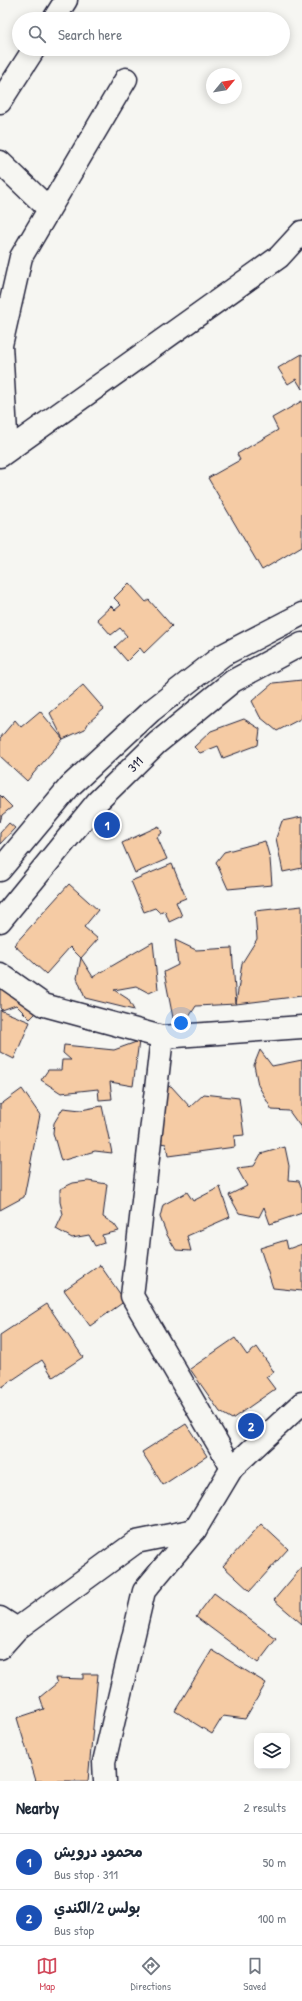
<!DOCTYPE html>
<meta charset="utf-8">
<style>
body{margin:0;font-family:"Patrick Hand","Playpen Sans Arabic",sans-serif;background:#f2f2f3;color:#1f2937}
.controls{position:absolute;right:12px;bottom:12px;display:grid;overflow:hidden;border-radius:8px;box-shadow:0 2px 10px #0003}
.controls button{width:36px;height:36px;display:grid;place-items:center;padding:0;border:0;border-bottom:1px solid #e0e1e3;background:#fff;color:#1f2937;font:20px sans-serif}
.compass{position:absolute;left:206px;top:68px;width:36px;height:36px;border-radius:50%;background:#fff;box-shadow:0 2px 10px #0003;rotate:60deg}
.you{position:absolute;left:181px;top:1023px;width:14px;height:14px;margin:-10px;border:3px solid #fff;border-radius:50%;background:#1a73e8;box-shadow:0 0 0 6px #1a73e833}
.badge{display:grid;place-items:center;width:26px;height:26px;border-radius:50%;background:#d1495b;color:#fff;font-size:13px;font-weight:700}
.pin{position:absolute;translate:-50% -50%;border:2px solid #fff;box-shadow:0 1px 4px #0006}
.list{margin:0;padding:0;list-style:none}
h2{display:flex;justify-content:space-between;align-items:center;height:52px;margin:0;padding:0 16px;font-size:17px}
h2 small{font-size:13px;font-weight:400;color:#747a83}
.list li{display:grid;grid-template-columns:26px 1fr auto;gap:12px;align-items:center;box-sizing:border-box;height:56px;padding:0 16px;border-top:1px solid #e0e1e3}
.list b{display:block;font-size:15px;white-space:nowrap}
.list p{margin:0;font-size:13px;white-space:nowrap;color:#747a83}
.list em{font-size:13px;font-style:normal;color:#747a83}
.icon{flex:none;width:22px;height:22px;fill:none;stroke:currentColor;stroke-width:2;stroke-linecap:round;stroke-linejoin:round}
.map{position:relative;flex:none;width:302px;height:1781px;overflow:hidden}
.search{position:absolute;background:#fff;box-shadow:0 2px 10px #0003;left:12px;right:12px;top:12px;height:44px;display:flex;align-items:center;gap:10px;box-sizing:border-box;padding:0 14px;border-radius:22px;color:#747a83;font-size:15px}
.sheet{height:164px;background:#fff}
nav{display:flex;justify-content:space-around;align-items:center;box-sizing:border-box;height:56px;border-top:1px solid #e0e1e3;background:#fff;font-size:11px;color:#747a83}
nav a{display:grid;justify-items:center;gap:2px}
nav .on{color:#d1495b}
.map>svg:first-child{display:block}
.building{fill:#f5cba4;stroke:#22223b}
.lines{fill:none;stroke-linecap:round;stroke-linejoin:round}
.street-casing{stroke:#22223b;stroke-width:25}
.secondary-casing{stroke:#22223b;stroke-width:25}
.street{stroke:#f6f6f2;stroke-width:22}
.secondary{stroke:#f6f6f2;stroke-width:22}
.labels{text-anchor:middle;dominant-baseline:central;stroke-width:3;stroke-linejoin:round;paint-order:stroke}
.street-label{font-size:13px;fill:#22223b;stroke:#f6f6f2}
</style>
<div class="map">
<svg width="302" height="1781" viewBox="0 0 302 1781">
<rect width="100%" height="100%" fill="#f6f6f2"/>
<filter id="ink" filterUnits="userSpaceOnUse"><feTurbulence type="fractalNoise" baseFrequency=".025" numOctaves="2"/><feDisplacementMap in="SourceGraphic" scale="8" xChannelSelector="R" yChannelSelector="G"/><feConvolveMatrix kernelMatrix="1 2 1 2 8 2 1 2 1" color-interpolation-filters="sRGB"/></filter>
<g filter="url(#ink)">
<path class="building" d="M302,354v35l-6,-10 -8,5 -10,-16z
M302,401v145l-40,24 -54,-92 32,-18 -3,-6 41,-24 -6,-12z
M129,583l17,19 3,-2 23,26 -28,27 -4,-5 -13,13 -12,-14 12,-11 -7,-8 -9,7 -14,-16 14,-13 4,4 6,-5 -7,-7z
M302,680v38l-25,13 -17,-14 -8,-16 21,-18z
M83,685l21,24 -15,13 -4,7 -22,10 -13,-26z
M40,711l23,28 -36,42 -27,-25v-18l15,-18 6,7z
M244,719l16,10 -2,16 -35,13 -5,-12 -18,7 -6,-6 17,-16z
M0,795l12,12 -10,8 -2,7z
M302,817v51l-19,4 -7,-34 6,-17z
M9,823l6,5 -15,16v-11z
M159,826l3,7 -5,4 10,22 -32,14 -13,-30z
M265,841l5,18 2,26 -44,4 -12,-27 8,-10z
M172,864l14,34 -10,4 6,14 -13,6 -4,-11 -5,2 -5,-5 -11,4 -13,-31z
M69,884l29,26 -14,17 14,12 -17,19 -11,-11 -24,27 -32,-29z
M302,906v90l-66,8 6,-41 15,-24 -2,-28z
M175,940l21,10 36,-2 4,56 -40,2 -9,14 -13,3 -10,-51 14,-7z
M153,942l5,47 -9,4 -13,-7 -22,4 14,9 6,11 -49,-12 -8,-20 4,-20 12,19z
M0,985l40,24 -10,10 -14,-14 -14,5 -2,-2z
M0,1010l30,12 -16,37 -14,-7z
M139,1041l-6,45 -23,-4 2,17 -13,1 -1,-11 -37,4 -20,-13 7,-10h13l1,-10h9l-8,-7 1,-8 50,5z
M260,1050l12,16 30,-6v69l-13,-18 -17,-1 -14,-25 -4,-20z
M171,1086l19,21 14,-13 35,4 5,37 -10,1 1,11 -67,9 -2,-12 -11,-2 7,-53z
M22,1089l18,26 -16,82 -24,13v-105z
M102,1106l10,47 -17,-2 -34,10 -8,-28 1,-10 9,-15 18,2z
M285,1147l4,19 -1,14 11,1 3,8v24l-32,11 -6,-17 -5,10 -20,-4 -10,-18 18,-9 -10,-18 17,-2 7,-12z
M88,1181l19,3 -4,33 11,7 5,7 -17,4 2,8 -9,3 -6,-11 -17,3 -16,-9 7,-15 -3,-12v-13l13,-6z
M220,1187l10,30 -43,19 4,15 -15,-1 -9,-15 -7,-18 3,-12 24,-13 6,9z
M286,1240l2,9 14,-5v47l-29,-3 -13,-40z
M100,1265l25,36 -35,25 -26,-36z
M47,1304l36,53 -30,20 -11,-17 -40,27 -2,-4v-48z
M235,1338l12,17 10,-8 17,25 -8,5 9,12 -43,30 -12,-7 -30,-43z
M186,1424l21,32 -44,29 -21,-33z
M261,1524l27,25 -38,42 -27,-25z
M302,1567v57l-28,-24z
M214,1593l62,46 -18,24 -62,-46z
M212,1650l54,33 -21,36 -22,-3 -11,18 -37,-23z
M83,1674h15l-10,107h-52l-19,-63 27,-9 -4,-12 17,-14 -2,-5 28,1z"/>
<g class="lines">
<g class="street-casing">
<path id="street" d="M54,19l12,-19
M0,102l34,-53
M0,162l49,47
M7,451l-6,-106 20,-88 105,-178
M0,456l279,-199 23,-25
M0,974l44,31 118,32 -30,259 100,172
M162,1037l140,-10
M0,1618l17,11
M0,1648l17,-19 119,-87 59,-12"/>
</g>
<g class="secondary-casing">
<path id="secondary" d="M0,870l70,-84 81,-75 72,-56 79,-41
M0,921l98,-120 59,-58 76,-62 69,-37
M105,1781l-1,-19 40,-171 51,-61 37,-62 70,-65"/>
</g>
<use href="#street" class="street"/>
<use href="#secondary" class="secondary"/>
</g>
</g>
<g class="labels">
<g class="street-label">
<text transform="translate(135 764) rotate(-45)">311</text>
</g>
</g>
</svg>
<div class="controls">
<button><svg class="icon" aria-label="layers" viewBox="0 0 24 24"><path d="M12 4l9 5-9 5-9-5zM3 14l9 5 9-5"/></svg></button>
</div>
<svg class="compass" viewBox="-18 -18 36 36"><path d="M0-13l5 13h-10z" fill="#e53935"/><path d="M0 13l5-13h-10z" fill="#747a83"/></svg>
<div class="you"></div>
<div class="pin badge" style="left:107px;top:825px;background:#1a4fb4">1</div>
<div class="pin badge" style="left:251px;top:1426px;background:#1a4fb4">2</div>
<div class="search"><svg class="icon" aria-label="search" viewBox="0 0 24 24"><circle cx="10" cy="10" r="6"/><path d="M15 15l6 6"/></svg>Search here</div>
</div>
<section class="sheet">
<h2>Nearby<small>2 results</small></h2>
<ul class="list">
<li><span class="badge" style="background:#1a4fb4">1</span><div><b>محمود درويش</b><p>Bus stop · 311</p></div><em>50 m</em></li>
<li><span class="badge" style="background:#1a4fb4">2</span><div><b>بولس 2/الكندي</b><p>Bus stop</p></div><em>100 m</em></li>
</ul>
</section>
<nav>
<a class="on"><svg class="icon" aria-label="map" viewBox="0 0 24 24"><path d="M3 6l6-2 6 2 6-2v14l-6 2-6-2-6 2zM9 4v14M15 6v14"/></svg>Map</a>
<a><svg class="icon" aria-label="directions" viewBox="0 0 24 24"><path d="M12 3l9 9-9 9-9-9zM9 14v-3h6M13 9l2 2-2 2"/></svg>Directions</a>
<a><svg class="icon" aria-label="saved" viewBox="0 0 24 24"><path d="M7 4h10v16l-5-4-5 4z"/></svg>Saved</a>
</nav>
